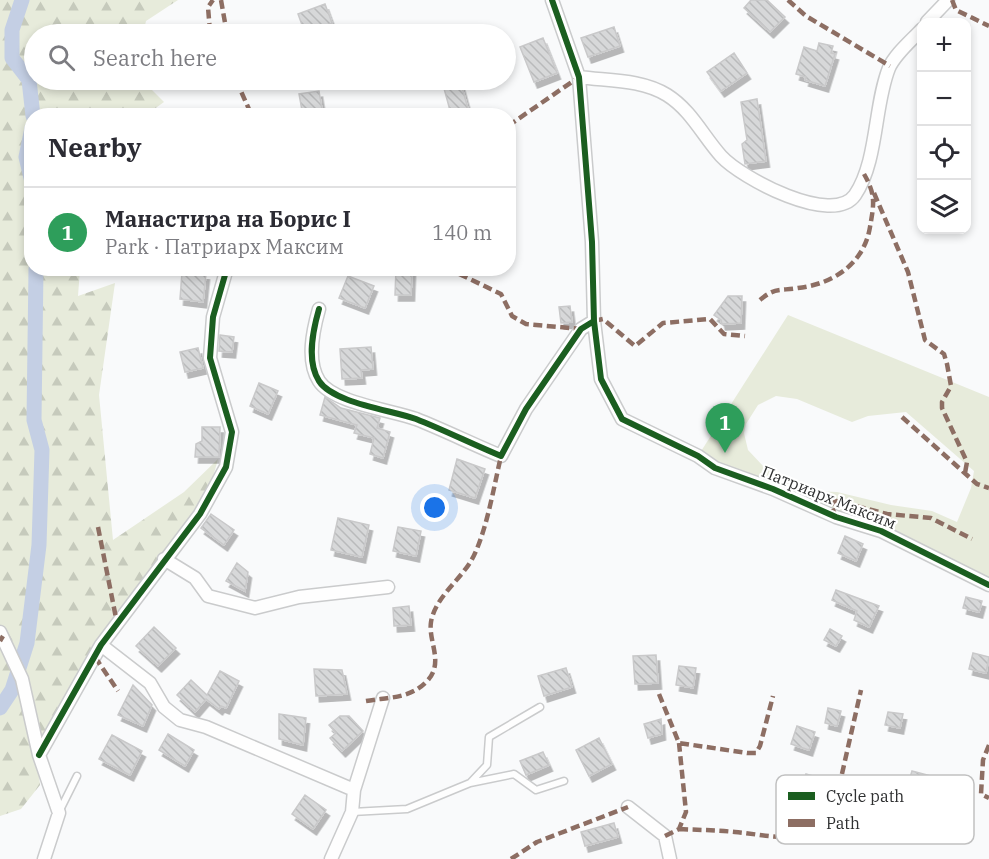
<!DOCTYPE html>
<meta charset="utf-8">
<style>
body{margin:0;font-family:"IBM Plex Serif",serif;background:#f7f7f7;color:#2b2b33}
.controls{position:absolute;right:18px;top:18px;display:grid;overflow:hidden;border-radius:12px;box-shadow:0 3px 9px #0003}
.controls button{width:54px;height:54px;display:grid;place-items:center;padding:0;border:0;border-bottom:2px solid #e1e1e2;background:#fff;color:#2b2b33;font:30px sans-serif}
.you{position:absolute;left:435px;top:508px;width:21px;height:21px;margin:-15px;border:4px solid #fff;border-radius:50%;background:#1a73e8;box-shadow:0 0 0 9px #1a73e833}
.badge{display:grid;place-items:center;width:39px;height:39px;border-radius:50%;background:#2563eb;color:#fff;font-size:20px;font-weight:700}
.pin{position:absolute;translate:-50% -50px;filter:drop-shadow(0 2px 3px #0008)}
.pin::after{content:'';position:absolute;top:32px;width:21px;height:18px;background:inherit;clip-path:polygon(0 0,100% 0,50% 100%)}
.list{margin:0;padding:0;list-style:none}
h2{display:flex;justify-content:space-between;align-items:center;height:78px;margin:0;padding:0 24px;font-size:26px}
h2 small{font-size:20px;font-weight:400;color:#7c7c81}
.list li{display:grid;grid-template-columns:39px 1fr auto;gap:18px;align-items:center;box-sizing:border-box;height:90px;padding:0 24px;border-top:2px solid #e1e1e2}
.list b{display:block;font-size:22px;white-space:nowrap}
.list p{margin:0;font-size:20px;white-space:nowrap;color:#7c7c81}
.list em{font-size:20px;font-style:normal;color:#7c7c81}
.icon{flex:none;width:33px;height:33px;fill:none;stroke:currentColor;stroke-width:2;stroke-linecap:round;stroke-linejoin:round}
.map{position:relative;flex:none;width:989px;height:859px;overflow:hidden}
.search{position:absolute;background:#fff;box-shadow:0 3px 9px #0003;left:24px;top:24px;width:492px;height:66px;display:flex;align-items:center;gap:15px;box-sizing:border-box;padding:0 21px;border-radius:33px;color:#7c7c81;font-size:22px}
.panel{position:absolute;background:#fff;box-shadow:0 3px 9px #0003;left:24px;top:108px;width:492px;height:168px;border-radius:24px}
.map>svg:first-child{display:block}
.forest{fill:url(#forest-firs)}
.green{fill:#e7ebdb;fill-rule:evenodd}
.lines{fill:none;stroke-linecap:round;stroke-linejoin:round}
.canal{stroke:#c4cfe4;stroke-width:15}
.building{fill:url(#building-back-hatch);stroke:#c9c9ca;stroke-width:1.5;filter:url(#shadow)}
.service-casing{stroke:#cacbcc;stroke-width:9}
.minor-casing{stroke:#cacbcc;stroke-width:15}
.service{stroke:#fefefe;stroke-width:6}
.minor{stroke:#fefefe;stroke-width:12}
.quiet{stroke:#8d6e63;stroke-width:4.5;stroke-dasharray:9 4.5;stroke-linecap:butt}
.cycleway-casing{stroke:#fff;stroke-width:10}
.cycleway{stroke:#1b5e20;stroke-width:6}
.labels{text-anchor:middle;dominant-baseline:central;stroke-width:4.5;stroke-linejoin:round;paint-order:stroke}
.street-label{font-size:16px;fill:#2f3031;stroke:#fff}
.key{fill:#fff;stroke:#c1c1c1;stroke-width:1.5}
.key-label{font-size:16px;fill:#2f3031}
</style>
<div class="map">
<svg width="989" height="859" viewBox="0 0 989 859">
<defs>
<pattern id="forest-firs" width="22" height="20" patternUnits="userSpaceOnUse" patternTransform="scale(1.5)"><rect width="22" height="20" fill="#e7ebdb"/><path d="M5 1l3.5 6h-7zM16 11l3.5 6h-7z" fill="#c6cabc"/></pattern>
<pattern id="building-back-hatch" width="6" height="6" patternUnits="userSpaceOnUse" patternTransform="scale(1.5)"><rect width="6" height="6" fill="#d7d8d9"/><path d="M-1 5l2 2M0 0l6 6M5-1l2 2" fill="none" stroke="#b9babb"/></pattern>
<filter id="shadow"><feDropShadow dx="3.5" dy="6" stdDeviation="0" flood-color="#0004"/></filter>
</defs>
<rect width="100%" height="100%" fill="#f9fafb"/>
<path class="forest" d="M0,0h178l-32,21 -3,13h-109v46h108l22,22 -18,13 -114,1v152l48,1 -2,27 37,-13 -16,112 14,145 71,-48 34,-33 -11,40 -171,249 4,37 -19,24 -21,7z"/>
<path class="green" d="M788,315l201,82v188l-291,-129zM776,396l21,3 55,23 16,-6 38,-4 68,59 -3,17 -14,34 -25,-11 -41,-6 -54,-13 -24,-1 -48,-23 -17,-18 -4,-17 2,-9 12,-19z"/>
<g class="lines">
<path class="canal" d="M22,0l-10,30v28l17,22 4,36
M32,128l-6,29 6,25
M0,708l12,-18 15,-47 12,-98 3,-95 -8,-30 2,-152"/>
</g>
<path class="building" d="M751,0h16l18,17 -15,15 -26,-24z
M325,4l7,19 -27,10 -7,-19z
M614,27l6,19 -32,11 -7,-19z
M543,38l14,35 -23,9 -14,-35z
M819,43l14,3 -2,7 4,1 -10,32 -20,-6 1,-3 -10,-3 8,-27 13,4z
M734,53l13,20 -26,18 -14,-19z
M449,80h11l8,29 -17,5 -9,-33z
M319,91l4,25h-20l-4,-22z
M757,99l9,62 -21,3 -3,-20 5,-4 -6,-38z
M396,268l16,1 -1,26h-16z
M182,272l24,2 -3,28 -23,-3z
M348,276l26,10 -9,22 -26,-10z
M728,296h14l-1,27 -19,1 -1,-4 -7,-5z
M570,306l2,16 -11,1 -2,-16z
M220,335l14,2 -2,15 -13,-1z
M371,347l2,22 -12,1 1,8 -20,1 -2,-30z
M198,348l5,20 -18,4 -5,-20z
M259,383l19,8 -10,23 -18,-8z
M325,397l16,11 39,10 -3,10 13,4 -7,26 -13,-4 4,-16 -20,-5 3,-8 -37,-10z
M202,427h18l-1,30h-24l1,-13 6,-3z
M457,459l28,10 -10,29 -26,-8z
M211,514l23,16 -10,15 -23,-17z
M338,518l31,7 -7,32 -31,-7z
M398,527l23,4 -5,25 -23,-5z
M845,536l18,8 -7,17 -18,-8z
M237,563l11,9 -3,19 -19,-10z
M836,590l43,16 -10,21 -15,-7 3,-9 -25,-11z
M966,597l16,4 -3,11 -16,-4z
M409,606l2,19 -17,1 -1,-18z
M154,627l22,21 -18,18 -22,-20z
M830,629l12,7 -6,10 -12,-6z
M973,653l16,4 -3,16 -17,-4z
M656,655l2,28 -23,1 -2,-28z
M679,666l17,2 -3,20 -17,-3z
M566,668l6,19 -28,9 -6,-20z
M314,669l28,1 5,24 -31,2z
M220,671l19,10 -13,27 -5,-2 -2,3 -13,-10 -11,13 -18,-17 14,-15 16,15z
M133,685l19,20 -9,21 -25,-11z
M828,708l13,3 -4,15 -12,-3z
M888,712l15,2 -3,14 -15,-3z
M279,714l27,4 -3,27 -24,-6z
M340,716h9l14,15 -21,20 -12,-13 6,-5 -7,-8z
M661,719l1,15 -14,4 -4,-14z
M797,726l18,6 -6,18 -18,-6z
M168,734l26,16 -9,16 -26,-16z
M112,735l30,16 -12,24 -31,-16z
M599,738l13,26 -23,12 -13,-26z
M543,752l6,13 -23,10 -6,-14z
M912,771l42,11 -3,13 -43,-11z
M806,774l21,6 -4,16 -22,-7z
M305,795l21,15 -13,19 -21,-15z
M614,823l4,14 -33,9 -4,-14z"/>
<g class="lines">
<g class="service-casing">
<path id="service" d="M470,783l44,-9 22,16 28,-9
M59,812l18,-36
M352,812l55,-3 63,-26 17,-18 2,-28 51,-30"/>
</g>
<g class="minor-casing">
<path id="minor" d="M927,22l21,-22
M579,77c29,4 62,2 88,18 24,15 36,41 54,61 20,22 112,71 134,39 23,-34 19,-90 34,-127 6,-14 23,-28 33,-39
M319,309c-6,21 -13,52 0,72 14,22 72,29 97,38 28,11 56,25 85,37l25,-47 55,-80 13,-8 -2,-79 -13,-165 -27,-77
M594,321l7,58 21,40 76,37 17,12 58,21 63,28 45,14 108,54
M164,559l31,19 13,18 47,12 44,-11 89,-10
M0,632l22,47 17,76 20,58 -15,46
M101,645l49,38 14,24 16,13 26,7 148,63
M39,755l62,-110 99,-131 26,-47 6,-35 -22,-74 3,-41 14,-49
M628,807l37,29 5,23
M331,859l21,-47 2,-22 29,-92"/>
</g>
<use href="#service" class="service"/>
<use href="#minor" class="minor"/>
<path class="quiet" d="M221,0l6,34
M788,0l18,16 84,50
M952,0l4,10 33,16
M210,32l-2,-25 5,-7
M236,80l16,36
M508,126l71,-49
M874,193l34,79 17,68 19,14 3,10 4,22 -9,16v6l25,54 -2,11
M362,268l4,3 7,-3
M447,268l54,26 11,22 14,8 55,5
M760,300c15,-13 20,-9 38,-12 35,-4 66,-24 72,-61 4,-23 6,-32 -6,-53
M594,321l9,-2 32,27 28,-23 47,-4 14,15 21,2
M902,417l75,67 12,4
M836,517l-5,-12 5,-4 51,13 44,4 41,21
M98,527l19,96
M0,641l3,-5
M95,657l23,34
M659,694l20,49 68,10h9l4,-7 13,-50
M366,701c23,-4 45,-2 62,-21 16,-18 0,-39 3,-58 4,-24 28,-41 40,-61 15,-26 23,-75 30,-105
M989,745l-6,15 -2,34 8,4
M679,829c19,1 37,1 56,3 37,3 79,18 99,-23l27,-119
M665,836l14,-7 7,-17 -7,-69
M511,859l26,-17 91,-35"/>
<g class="cycleway-casing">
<path id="cycleway" d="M319,309c-6,21 -13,52 0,72 14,22 72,29 97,38 28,11 56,25 85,37l25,-47 55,-80 13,-8 -2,-79 -13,-165 -27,-77
M594,321l7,58 21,40 76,37 17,12 58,21 63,28 45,14 108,54
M39,755l62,-110 99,-131 26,-47 6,-35 -22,-74 3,-41 14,-49"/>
</g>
<use href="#cycleway" class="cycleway"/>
</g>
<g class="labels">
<g class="street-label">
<text transform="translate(829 497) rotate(22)">Патриарх Максим</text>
</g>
</g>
<rect x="776" y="775" width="198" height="69" rx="9" class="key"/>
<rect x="788" y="792" width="27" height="8" fill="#1b5e20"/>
<rect x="788" y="819" width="27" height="8" fill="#8d6e63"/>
<g class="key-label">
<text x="826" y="802">Cycle path</text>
<text x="826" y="829">Path</text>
</g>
</svg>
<div class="controls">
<button>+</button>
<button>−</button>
<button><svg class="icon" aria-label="locate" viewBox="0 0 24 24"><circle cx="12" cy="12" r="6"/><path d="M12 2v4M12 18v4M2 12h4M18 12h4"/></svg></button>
<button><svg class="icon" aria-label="layers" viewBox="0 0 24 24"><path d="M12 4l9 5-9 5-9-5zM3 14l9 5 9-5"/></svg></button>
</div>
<div class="you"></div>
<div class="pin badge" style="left:725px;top:453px;background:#2e9e5b">1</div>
<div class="search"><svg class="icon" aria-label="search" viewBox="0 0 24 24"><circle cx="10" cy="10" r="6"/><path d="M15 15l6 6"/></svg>Search here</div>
<section class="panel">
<h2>Nearby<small></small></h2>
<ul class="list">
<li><span class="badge" style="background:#2e9e5b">1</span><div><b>Манастира на Борис І</b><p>Park · Патриарх Максим</p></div><em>140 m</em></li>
</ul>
</section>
</div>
